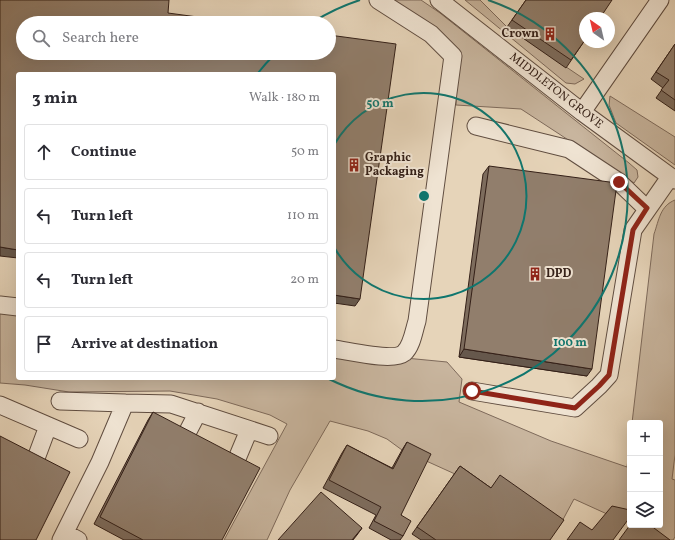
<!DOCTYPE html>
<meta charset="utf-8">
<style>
body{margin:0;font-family:Vollkorn,serif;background:#f7f7f7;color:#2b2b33}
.controls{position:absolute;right:12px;bottom:12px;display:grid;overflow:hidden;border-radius:4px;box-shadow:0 4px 16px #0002}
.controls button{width:36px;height:36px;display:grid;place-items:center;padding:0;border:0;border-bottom:1px solid #e1e1e2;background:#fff;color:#2b2b33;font:20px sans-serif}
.compass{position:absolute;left:579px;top:12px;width:36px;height:36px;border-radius:50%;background:#fff;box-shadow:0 4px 16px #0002;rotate:326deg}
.stop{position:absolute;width:12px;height:12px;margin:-9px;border:3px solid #8f2418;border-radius:50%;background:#fff}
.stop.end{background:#8f2418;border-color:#fff;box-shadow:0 1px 4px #0008}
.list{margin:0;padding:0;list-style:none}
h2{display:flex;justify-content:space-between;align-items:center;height:52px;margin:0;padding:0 16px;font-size:17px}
h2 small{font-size:13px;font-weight:400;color:#7c7c81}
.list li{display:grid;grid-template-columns:26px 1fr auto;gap:12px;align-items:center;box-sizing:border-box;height:56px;margin:0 8px 8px;padding:0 8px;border:1px solid #e1e1e2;border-radius:4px}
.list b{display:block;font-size:15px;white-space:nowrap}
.list em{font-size:13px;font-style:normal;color:#7c7c81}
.icon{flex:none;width:22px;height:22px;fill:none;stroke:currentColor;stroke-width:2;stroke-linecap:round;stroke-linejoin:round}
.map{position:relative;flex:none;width:675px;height:540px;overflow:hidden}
.search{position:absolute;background:#fff;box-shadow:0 4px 16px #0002;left:16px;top:16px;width:320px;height:44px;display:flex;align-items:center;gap:10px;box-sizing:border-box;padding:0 14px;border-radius:22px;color:#7c7c81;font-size:15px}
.panel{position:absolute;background:#fff;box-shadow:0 4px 16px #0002;left:16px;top:72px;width:320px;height:308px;border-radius:4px}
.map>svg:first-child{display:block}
.green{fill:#c8b59e;stroke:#7e6a5b}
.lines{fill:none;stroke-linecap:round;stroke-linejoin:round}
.minor-casing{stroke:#604d40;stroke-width:19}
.minor{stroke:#efe3d2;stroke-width:17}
.wall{fill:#7d6c5d;stroke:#342018}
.shaded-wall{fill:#66584c;stroke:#342018}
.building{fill:#917e6c;stroke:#342018}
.route{stroke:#8f2418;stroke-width:5}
.ring{fill:none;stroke:#0f766e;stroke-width:2}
.labels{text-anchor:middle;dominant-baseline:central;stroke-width:4;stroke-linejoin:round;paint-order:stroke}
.poi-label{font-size:12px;font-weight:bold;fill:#342018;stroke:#efe3d2;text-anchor:start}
.street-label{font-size:12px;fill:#342018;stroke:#efe3d2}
.centre{fill:#0f766e;stroke:#efe3d2;stroke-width:2}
.ring-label{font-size:12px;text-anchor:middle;font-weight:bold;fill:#0f766e;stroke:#efe3d2;stroke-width:4;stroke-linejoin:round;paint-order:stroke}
</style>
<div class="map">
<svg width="675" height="540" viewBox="0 0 675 540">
<rect width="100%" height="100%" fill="#e6d4b9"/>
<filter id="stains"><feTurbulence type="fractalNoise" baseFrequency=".005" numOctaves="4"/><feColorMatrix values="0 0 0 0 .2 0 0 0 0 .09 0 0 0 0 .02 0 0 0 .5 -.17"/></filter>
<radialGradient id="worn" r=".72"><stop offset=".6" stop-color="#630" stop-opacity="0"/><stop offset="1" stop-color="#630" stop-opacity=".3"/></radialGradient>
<path class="green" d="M388,0h33l19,13 189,150 8,7 1,7 -4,6 -113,-74 -65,-4 2,-56z
M465,0h15l27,27 77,52 -9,5 -9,-1z
M610,96l65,41v28l-59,-42 -7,-18z
M675,200v255l-3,24 3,1v57l-2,3h-18l-20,-15h25v-102h-28l22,-189c5,-14 6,-28 21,-34z
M0,305l18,2v71h316v-29l61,8 52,5 15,17 -3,23 92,39 76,26 3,-24v77l-23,-6 -33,-15 -15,28 -64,-44 -9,12 -31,-21 -53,-24 -15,-11 -19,-8 -38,-10 -40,69 -23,50h-43l63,-116 -17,-9 -53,-16 -47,-8 -101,1 -44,-7 -25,-2z"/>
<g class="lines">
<g class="minor-casing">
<path id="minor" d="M439,0l143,112 93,68
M582,112l78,-112
M476,126l93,23 50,33 28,27
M0,305l18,2
M334,349c15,2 59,13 70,4 8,-7 10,-23 13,-32l36,-265 -22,-22 -53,-34
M472,391l103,17 24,-22 10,-11 24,-145 37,-53
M60,401l65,2 -25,59 -39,78
M125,403l46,1 98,32
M0,405l79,34
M186,435l12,-23
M35,461l13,-35
M236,461l13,-31
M65,533l13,7"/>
</g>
<use href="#minor" class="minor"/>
</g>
<path class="wall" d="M526,0l59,40 -19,28 -59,-41z
M675,44v67l-19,-13 7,-10 -12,-9z
M489,166l98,210 -128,-19 24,-183z
M153,412l69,128h-98l-30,-16 54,-104z
M407,442l-6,73 2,21 -3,4h-9l-22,-12 7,-13 -53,-27 19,-35 5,-8 45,23 10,-18z
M460,466l31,22 59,52h-129l-9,-6z"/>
<path class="shaded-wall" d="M0,247l18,3v8l-18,-2z
M334,295l26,4 -5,7 -21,-3z
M464,349l128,20 -5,7 -128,-19z
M362,528l-5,7 -4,5h-1z"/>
<path class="building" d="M0,0h169l-1,13 74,10h-219v30h306v-18l67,9 -36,255 -26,-4v-221h-316v176l-18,-3z
M526,0h86l-12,18h-15v22l-14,20 -59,-40z
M675,44v56l-14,-10 8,-10 -13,-8z
M489,166l128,17 -25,186 -128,-20z
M153,412l107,56 -38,72h-79l-43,-23z
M0,436l70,36 -34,68h-36z
M407,442l24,12 -30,61 10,6 -8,15 -29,-15 7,-14 -52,-27 18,-35 46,24z
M460,466l31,22 9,-13 64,45 -14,20h-114l-19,-13z
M321,492l41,36 -10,12h-74z
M612,506l18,4v7l-17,23h-46l13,-18 12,8z
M630,525h20l20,15h-51z"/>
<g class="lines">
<path class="route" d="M472,391l103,17 24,-22 10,-11 24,-145 14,-22 -28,-26"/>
</g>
<g class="ring">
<path d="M334 145A103 103 0 1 1 334 247"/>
<path d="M258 73A206 206 0 0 1 275 54M313 22A206 206 0 0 1 360 0M488 0A206 206 0 1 1 329 379"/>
</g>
<defs>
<g id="building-bare" transform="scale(1.08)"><path d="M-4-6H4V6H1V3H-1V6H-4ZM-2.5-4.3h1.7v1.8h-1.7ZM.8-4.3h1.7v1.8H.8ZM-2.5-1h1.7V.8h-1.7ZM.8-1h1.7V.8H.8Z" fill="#8f2418" stroke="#efe3d2" stroke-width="2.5" paint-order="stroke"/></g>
</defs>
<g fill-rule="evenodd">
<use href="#building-bare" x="550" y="34"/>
<use href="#building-bare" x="354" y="165"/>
<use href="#building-bare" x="535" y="274"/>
</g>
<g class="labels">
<g class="poi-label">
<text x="539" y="34" text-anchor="end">Crown</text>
<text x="365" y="158">Graphic<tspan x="365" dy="14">Packaging</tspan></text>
<text x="546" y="274">DPD</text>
</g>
<g class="street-label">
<text transform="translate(556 91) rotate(38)">MIDDLETON GROVE</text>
</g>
</g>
<circle cx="424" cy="196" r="6" class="centre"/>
<g class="ring-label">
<text x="380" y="107">50 m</text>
<text x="570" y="346">100 m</text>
</g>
<rect width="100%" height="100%" filter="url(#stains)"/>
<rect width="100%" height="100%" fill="url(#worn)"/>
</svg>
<div class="controls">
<button>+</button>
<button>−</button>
<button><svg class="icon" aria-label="layers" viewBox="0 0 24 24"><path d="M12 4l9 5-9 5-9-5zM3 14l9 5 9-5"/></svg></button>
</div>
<svg class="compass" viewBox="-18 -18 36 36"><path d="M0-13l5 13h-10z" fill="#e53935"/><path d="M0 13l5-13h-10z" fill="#7c7c81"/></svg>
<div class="stop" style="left:472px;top:391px"></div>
<div class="stop end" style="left:619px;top:182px"></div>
<div class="search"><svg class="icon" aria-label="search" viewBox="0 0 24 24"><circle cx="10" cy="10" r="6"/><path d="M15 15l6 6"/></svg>Search here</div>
<section class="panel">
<h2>3 min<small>Walk · 180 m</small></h2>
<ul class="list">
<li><svg class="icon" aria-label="ahead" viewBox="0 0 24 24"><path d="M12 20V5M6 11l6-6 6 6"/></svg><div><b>Continue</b></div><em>50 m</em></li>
<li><svg class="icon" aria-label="left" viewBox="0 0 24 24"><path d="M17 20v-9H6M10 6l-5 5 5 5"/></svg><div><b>Turn left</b></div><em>110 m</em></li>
<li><svg class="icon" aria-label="left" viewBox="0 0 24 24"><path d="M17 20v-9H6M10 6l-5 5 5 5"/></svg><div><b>Turn left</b></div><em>20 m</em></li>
<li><svg class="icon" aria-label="arrive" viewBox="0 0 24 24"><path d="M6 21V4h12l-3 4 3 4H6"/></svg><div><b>Arrive at destination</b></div></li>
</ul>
</section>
</div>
